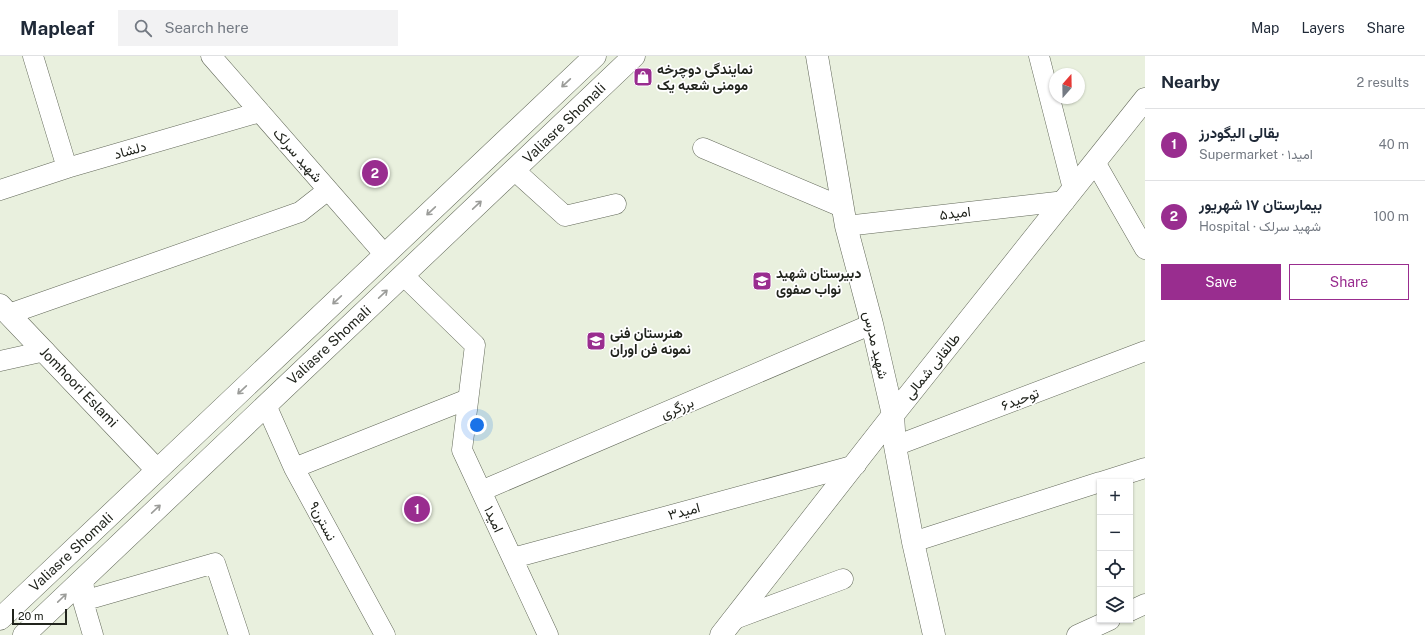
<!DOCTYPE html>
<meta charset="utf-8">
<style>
body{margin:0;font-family:"Public Sans",Vazirmatn,sans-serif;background:#f2f2f3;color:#1f2937}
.controls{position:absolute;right:12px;bottom:12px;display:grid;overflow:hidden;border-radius:0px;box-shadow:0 1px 3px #0004}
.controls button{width:36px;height:36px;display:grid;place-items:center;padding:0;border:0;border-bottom:1px solid #e0e1e3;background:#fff;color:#1f2937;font:20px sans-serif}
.compass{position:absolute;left:1049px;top:12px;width:36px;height:36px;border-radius:50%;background:#fff;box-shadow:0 1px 3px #0004;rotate:20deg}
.scale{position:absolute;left:12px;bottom:10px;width:55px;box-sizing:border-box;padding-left:4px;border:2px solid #21241d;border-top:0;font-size:11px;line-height:14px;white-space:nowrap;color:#21241d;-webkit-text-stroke:3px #fff;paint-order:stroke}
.you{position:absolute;left:477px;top:369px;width:14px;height:14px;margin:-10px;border:3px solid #fff;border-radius:50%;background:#1a73e8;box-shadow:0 0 0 6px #1a73e833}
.badge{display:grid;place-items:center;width:26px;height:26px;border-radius:50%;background:#992d8f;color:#fff;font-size:13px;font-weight:700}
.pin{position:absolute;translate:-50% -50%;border:2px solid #fff;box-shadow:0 1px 4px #0006}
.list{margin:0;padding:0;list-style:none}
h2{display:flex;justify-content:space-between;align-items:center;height:52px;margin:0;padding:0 16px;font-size:17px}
h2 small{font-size:13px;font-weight:400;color:#747a83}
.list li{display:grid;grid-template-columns:26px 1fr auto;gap:12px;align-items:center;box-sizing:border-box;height:72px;padding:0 16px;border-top:1px solid #e0e1e3}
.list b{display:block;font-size:15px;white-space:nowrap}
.list p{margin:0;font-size:13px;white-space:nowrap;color:#747a83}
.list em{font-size:13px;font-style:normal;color:#747a83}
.actions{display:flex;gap:8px;padding:12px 16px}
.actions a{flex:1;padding:9px 0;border:1px solid #992d8f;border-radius:0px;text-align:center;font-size:14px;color:#992d8f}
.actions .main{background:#992d8f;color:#fff}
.icon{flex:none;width:22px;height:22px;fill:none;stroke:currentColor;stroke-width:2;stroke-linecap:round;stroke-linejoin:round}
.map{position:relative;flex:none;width:1145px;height:579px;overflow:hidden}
header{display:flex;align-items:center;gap:24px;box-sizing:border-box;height:56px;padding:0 20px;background:#fff;border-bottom:1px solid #e0e1e3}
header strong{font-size:19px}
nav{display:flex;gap:22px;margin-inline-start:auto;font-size:14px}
.search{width:280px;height:36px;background:#f2f2f3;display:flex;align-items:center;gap:10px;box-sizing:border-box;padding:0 14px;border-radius:0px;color:#747a83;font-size:15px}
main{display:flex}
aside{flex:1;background:#fff}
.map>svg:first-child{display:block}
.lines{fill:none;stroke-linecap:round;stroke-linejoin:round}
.street-casing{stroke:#626859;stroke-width:21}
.secondary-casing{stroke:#626859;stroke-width:23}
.street{stroke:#fff;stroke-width:20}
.secondary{stroke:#fff;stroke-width:22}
.oneway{stroke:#9b9c99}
.labels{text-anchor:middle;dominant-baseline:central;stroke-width:3.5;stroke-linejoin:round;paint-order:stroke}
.poi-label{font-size:14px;font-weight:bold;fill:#21241d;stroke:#fff;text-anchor:start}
.street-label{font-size:14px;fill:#21241d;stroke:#fff}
</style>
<header>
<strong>Mapleaf</strong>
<div class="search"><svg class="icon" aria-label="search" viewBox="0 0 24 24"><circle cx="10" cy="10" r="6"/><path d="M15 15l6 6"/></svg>Search here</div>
<nav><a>Map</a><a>Layers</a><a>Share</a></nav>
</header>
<main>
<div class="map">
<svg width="1145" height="579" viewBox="0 0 1145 579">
<rect width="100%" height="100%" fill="#e9f0de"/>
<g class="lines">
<g class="street-casing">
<path id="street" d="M33,0l34,112
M211,0l174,199
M1039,0l34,133
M703,92l139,59
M1095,106l50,87
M514,114l51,46 51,-12
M0,134l67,-22 193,-56
M846,170l219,-25
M403,219l72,70 -13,105 86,185
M9,258l291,-102 28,-22
M0,305l45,-10
M266,349l28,63 91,167
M895,390l250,-95
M294,412l174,-69
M1101,426l44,-14
M481,435l391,-167
M913,486l187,-60
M513,502l343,-93
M84,531l-1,14 10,34
M83,545l132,-38 24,72
M1130,555l15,-7
M732,564l111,-41
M1077,579l33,-15"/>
</g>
<g class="secondary-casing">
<path id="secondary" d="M817,0l29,170 26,98 21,91 2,31 18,96 21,93
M0,249l157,165
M0,563l595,-563
M24,579l610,-579
M721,579l172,-220 252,-316"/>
</g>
<use href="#street" class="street"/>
<use href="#secondary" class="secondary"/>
</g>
<defs><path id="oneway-shaft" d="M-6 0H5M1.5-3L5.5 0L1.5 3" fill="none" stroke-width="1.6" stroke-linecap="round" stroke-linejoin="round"/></defs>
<g class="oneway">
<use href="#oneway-shaft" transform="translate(566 27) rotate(137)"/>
<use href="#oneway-shaft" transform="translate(477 149) rotate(-43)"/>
<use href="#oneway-shaft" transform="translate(431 155) rotate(137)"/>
<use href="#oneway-shaft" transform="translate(383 238) rotate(-43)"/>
<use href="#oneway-shaft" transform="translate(337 244) rotate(137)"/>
<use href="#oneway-shaft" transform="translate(242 334) rotate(137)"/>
<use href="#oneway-shaft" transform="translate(156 453) rotate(-43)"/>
<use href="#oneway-shaft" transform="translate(62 542) rotate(-44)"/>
</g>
<defs>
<g id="shop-square" transform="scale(1)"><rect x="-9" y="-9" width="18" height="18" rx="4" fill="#992d8f" stroke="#fff"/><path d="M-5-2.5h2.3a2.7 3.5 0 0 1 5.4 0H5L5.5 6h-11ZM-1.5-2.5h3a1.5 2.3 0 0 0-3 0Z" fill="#fff"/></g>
<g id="school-square" transform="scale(1)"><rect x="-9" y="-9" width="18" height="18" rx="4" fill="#992d8f" stroke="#fff"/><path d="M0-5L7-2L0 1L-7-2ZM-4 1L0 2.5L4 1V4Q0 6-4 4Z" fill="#fff"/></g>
</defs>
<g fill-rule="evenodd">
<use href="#shop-square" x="643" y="21"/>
<use href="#school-square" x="762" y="225"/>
<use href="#school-square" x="596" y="285"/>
</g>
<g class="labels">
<g class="poi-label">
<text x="657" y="13">نمایندگی دوچرخه<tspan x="657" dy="16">مومنی شعبه یک</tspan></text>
<text x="776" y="217">دبیرستان شهید<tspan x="776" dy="16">نواب صفوی</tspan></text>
<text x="610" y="277">هنرستان فنی<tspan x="610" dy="16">نمونه فن اوران</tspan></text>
</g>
<g class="street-label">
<text transform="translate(564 67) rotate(-44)">Valiasre Shomali</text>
<text transform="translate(130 94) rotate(-16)">دلشاد</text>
<text transform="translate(298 99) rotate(49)">شهید سرلک</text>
<text transform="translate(955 157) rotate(-7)">امید۵</text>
<text transform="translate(329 289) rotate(-43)">Valiasre Shomali</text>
<text transform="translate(876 289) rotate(77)">شهید مدرس</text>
<text transform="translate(932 310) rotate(-51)">طالقانی شمالی</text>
<text transform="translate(79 331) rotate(46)">Jomhoori Eslami</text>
<text transform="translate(1020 343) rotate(-21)">توحید۶</text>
<text transform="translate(677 352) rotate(-23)">برزگری</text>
<text transform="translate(684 455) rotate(-15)">امید۳</text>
<text transform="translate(494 463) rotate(65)">امید۱</text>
<text transform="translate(323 465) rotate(62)">نسترن۹</text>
<text transform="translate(71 496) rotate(-43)">Valiasre Shomali</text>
</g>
</g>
</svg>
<div class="controls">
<button>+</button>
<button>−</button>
<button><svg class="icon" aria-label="locate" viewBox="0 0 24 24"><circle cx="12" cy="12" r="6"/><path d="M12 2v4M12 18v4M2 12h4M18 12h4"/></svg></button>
<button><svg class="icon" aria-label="layers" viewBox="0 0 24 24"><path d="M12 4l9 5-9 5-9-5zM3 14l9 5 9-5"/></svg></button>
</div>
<svg class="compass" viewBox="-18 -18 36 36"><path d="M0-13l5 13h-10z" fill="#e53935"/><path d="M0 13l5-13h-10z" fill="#747a83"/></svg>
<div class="scale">20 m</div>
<div class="you"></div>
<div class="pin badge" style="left:417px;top:453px">1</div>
<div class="pin badge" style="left:375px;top:117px">2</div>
</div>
<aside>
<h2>Nearby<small>2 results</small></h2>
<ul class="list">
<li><span class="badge">1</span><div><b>بقالی الیگودرز</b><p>Supermarket · امید۱</p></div><em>40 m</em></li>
<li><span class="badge">2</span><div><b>بیمارستان ۱۷ شهریور</b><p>Hospital · شهید سرلک</p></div><em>100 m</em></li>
</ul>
<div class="actions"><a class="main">Save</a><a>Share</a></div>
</aside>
</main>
